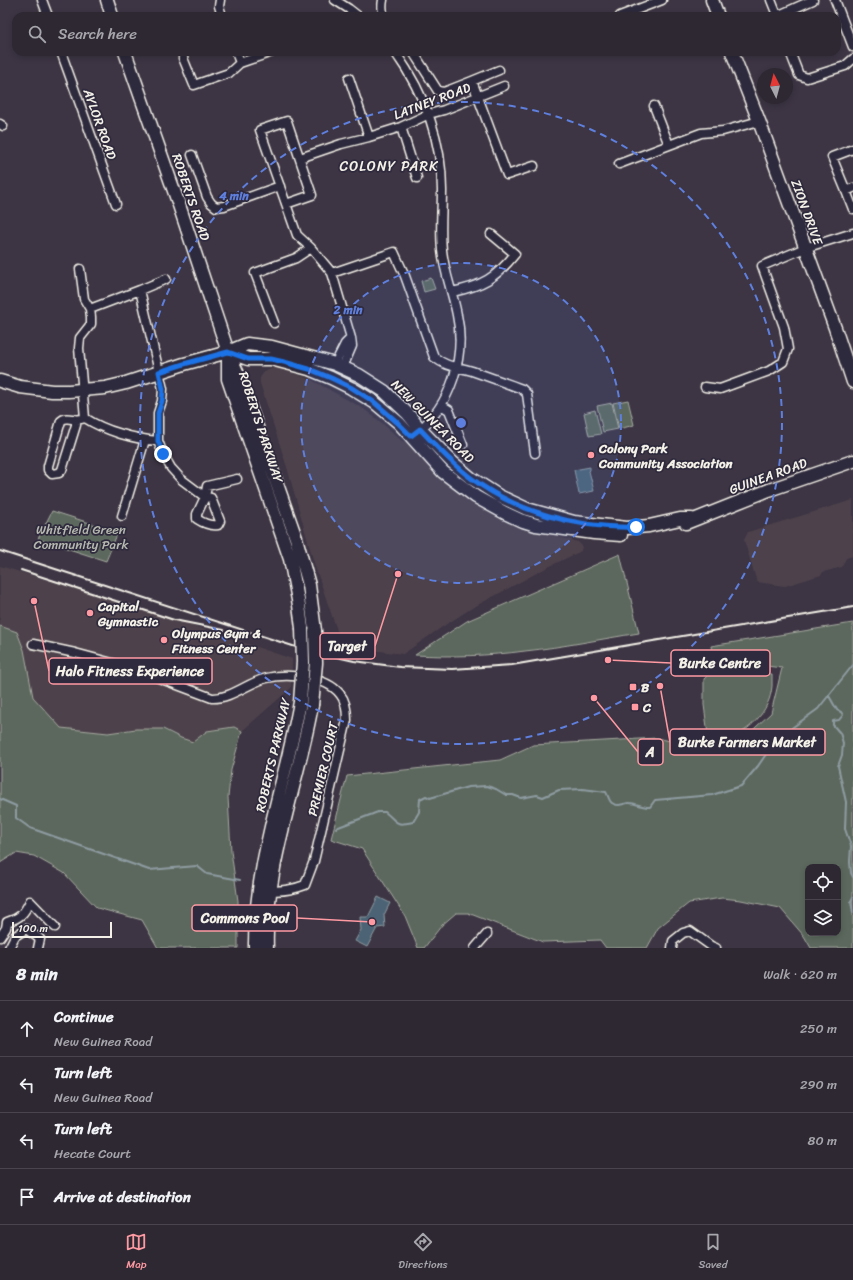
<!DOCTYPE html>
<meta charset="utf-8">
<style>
body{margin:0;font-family:Sriracha,sans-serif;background:#3a343f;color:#f1f3f6}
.controls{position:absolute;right:12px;bottom:12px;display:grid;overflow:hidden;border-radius:8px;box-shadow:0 2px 6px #0003}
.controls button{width:36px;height:36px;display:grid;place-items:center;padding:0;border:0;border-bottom:1px solid #49444e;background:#2e2833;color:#f1f3f6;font:20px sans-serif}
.compass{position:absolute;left:757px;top:68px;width:36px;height:36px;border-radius:50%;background:#2e2833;box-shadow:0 2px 6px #0003;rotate:354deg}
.scale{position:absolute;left:12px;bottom:10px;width:100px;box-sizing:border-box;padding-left:4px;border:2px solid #f4f1e8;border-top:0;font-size:11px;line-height:14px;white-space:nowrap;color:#f4f1e8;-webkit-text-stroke:3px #2f2a3d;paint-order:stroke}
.stop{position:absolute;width:12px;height:12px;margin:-9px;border:3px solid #1a73e8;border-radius:50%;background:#fff}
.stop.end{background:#1a73e8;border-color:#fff;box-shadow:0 1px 4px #0008}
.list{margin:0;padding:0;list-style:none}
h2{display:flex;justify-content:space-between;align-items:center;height:52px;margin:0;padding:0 16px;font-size:17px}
h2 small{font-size:13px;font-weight:400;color:#a7a6ac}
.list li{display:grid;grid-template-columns:26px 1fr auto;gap:12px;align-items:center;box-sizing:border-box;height:56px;padding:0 16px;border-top:1px solid #49444e}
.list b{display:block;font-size:15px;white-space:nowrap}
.list p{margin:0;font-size:13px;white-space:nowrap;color:#a7a6ac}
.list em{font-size:13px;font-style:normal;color:#a7a6ac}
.icon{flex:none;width:22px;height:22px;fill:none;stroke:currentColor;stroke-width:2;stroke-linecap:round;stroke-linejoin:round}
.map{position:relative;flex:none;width:853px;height:948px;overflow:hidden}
.search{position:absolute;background:#2e2833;box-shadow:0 2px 6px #0003;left:12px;right:12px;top:12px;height:44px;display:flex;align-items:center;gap:10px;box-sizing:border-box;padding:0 14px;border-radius:12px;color:#a7a6ac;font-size:15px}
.sheet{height:276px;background:#2e2833}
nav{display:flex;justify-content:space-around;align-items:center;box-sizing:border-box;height:56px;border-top:1px solid #49444e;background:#2e2833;font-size:11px;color:#a7a6ac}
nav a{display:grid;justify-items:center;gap:2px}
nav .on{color:#ff9aa2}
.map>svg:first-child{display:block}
.built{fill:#4e424c}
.green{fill:#5b675d;stroke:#a8aca2;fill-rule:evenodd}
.water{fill:#4b6474;stroke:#8f9ca2}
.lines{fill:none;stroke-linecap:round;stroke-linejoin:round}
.stream{stroke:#8f9ca2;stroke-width:2}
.street-casing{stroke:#f4f1e8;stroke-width:11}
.secondary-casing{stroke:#f4f1e8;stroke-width:15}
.street{stroke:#2f2a3d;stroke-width:8}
.secondary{stroke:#2f2a3d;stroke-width:12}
.rail{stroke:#f4f1e8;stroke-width:2}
.secondary-bridge-casing{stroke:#f4f1e8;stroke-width:15;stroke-linecap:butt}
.secondary-bridge{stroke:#2f2a3d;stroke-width:12}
.route{stroke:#1a73e8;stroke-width:5}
.ring{fill:none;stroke:#5e7fdd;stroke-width:2;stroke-dasharray:7 5}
.poi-dot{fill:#ff9aa2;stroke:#2f2a3d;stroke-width:1.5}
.labels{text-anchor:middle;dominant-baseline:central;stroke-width:3.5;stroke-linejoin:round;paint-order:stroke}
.street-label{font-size:13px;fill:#f4f1e8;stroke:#2f2a3d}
.poi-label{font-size:13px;font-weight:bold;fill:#f4f1e8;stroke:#2f2a3d;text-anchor:start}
.park-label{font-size:13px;fill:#b7bab0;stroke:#2f2a3d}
.neighbourhood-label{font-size:14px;letter-spacing:1px;fill:#f4f1e8;stroke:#2f2a3d}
.centre{fill:#5e7fdd;stroke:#2f2a3d;stroke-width:2}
.ring-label{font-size:12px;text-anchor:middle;font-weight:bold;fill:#5e7fdd;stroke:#2f2a3d;stroke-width:3.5;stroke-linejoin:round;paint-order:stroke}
.leader{fill:none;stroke:#ff9aa2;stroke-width:1.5}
.callout-dot{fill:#ff9aa2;stroke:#2f2a3d;stroke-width:1.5}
.callout{fill:#2f2a3d;stroke:#ff9aa2;stroke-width:1.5}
.callout-label{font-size:14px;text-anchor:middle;font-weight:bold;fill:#f4f1e8}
</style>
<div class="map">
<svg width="853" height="948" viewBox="0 0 853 948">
<rect width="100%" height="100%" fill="#3d3544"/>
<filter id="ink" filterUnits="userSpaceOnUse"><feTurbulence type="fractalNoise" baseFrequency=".025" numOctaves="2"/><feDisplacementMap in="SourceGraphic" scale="8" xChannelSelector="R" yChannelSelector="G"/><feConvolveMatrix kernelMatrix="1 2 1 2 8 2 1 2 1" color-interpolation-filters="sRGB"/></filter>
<g filter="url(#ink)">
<path class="built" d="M276,367l34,12 54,30 18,14 20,18 6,2 21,23 20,18 26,19 62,28 41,11 4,4 -1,5 -39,19 -70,38 -30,19 -39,27 -30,-4 -32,-8 -26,-76 -28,-99 -27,-84v-5l4,-6z
M853,500v56l-7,2 -4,9 -19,5 -2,3 -36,11 -28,-4 -13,-42 4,-8z
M0,566l165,50 127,43 -1,29 -49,43 -8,-4 -27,4 -14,11 -12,-4 -18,-9h-27l-28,4 -47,-5 -28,-31 -9,-47 -7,-17 -17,-7z"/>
<path class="green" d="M431,278l4,11 -11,3 -3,-11z
M628,400l6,25 -15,4 -6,-26z
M612,403l6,26 -15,3 -6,-26z
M595,410l6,24 -12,2 -5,-23z
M52,511l66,21 -12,29 -68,-22z
M620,554l19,79c-38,6 -76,14 -114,18 -37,5 -73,6 -110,4l52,-34z
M853,623v325h-42l-7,-12 -24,-28 -39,-8 -19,-2 -33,5 -31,25 -11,20h-41l-6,-8 -57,2 -75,-29h-12l-14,12 -18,23h-6l-13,-32 -43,-67 -31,-10 16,-63 153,-16 33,-15 124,-7 40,9 43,-5 31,-29 11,-45 -69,-9 -2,-13zM808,867h30v66h-30z
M0,626l17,6 7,18 9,47 28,31 47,5 28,-4h27l18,9 12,4 14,-11 27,-4 8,4 -11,39 -3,27 3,54 7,50v47h-80l-16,-28 -45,-12 -33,-35 -30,-17 -18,-3 -16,10z
M738,672l34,2c0,4 0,8 0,12 -2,26 -24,47 -47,54 -5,2 -11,1 -16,2l-5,-37v-26l4,-4z"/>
<path class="water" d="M590,467v3l-1,1 5,20 -15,3 -5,-24z
M378,897l12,6 -6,12 1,12 -8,1 -10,19 -12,-6 6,-11 -1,-13h8z"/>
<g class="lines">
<path class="stream" d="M829,696l8,14 4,2 2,3 -4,5 -6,1v4l7,8 3,10 -1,12 -4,11 8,36 -1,27 6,17 -1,16 1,11 2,4
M0,799l16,7v12l14,10 119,42 48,-4 10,8 33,6
M336,828l42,-16h7c14,11 9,14 28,10l6,-10 1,-13 6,-3 4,2 38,-11 19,-1 9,3 10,6h7l8,3 16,-3 6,2 16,-7 24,-1 23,3c2,3 3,9 6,11 6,4 10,1 16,0 7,-1 15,5 22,4l5,-7 57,-5 29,-9 17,-20 13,-19 22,-20 25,-18 35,-44
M853,897l-2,4 2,12"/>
<g class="street-casing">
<path id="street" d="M42,0l6,16
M220,0l-1,6 3,10
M335,0l14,9 9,7
M383,0c-1,5 -1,11 1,16
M771,0l6,15
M835,0l18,47
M620,16l42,-16
M777,16l36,-16
M61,52l55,152
M236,52l4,11
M395,52c29,41 47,87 47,138 0,20 -2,40 0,60 2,22 11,43 15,65 9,42 -6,90 -40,117
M413,52l25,39 6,1 28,-11 35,94 27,-9
M790,52l9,23 8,3 38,-12 8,-7
M183,58l11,27 35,-12 11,-10 32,-11
M349,78l20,59
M472,81l27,-11
M654,106l15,39
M0,124l3,2
M401,127l16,51
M853,149l-21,8 14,34 7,-3
M192,155l15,42 4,6 5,4 8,-1 56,-20
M300,158l41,-14 28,-7 32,-10 28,-13 15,-4 60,-24
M619,164l82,-31 22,-2 36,-10
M846,191l7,18
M286,204l26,-9 -25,-74 -27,9 37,105 14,13
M80,269l4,30 6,10 1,8v7l-11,14 -1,10 6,70c20,13 49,21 73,23
M332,273l62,-21 11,24 29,81c14,11 22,9 38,14 17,6 34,12 50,18l5,5 8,59
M140,290l23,99 -1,12 -4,12v28l5,13 8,14 10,11 24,18 6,1 9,23 -2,4c-7,1 -15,-2 -21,-6v-5l8,-17 2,-11 30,-7
M452,292c30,-6 44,-14 63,-38l-24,-20
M90,309l50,-19 26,-11
M274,323l-19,-50 41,-15 15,-10 21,25 19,65 1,8 -9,21
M335,364l10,-20 6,-6
M705,387l15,2 49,-18 14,-9 5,-13 -4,-22 -22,-61 43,-18 48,-15
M441,405l8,5 14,35
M76,420v5l-14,45 -3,3 -7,1 -4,-4v-4l13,-45c4,-4 7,-2 13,-2 4,1 8,0 11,-1
M122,516l23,-76
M33,644l42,9 60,16 77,29c19,1 37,-16 55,-20 20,-5 59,-2 73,16 6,7 7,17 7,26l-33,141 -9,24c-13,5 -25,7 -38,5
M0,937l6,-9 1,-6c13,-4 17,-8 23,-21l25,26
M9,948l6,-12 11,-7 14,10 -2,9
M475,948l12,-14
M672,948l1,-7 10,-8 7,-2 21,15 5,2"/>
</g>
<g class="secondary-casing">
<path id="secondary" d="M107,0l5,16
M712,0l6,16
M125,52l54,153 49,147 11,24 57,162 13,47 6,46
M732,52l27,69 76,207 18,54
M228,352l20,7h23l38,10 22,9 20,10 23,14 25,21 44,49 33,25 29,16 15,7 16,5 58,8 27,2
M228,355v24l62,180 9,46 3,23
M0,381l20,6 32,4h17l36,-3 21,-5 58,-19 44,-12 19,-8 25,3 63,17 24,11 25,16 24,23 12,15 32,33 19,16 28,18 28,13 47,13 53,6 22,-2 31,-7h12
M686,523l83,-33 84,-29
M255,948c-1,-84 30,-164 45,-246
M267,948c-3,-81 31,-163 45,-243"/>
</g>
<use href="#street" class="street"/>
<use href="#secondary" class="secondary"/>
<path class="rail" d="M0,551l302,98 52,12 46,6 52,2 60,-4 341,-58
M21,570l153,50 50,10"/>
<g class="secondary-bridge-casing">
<path id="secondary-bridge" d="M300,702l3,-40 -1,-34
M312,705l4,-42 -1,-32"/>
</g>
<use href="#secondary-bridge" class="secondary-bridge"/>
</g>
</g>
<g class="lines" filter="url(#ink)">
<path class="route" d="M163,454l-5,-13v-28l4,-12 1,-12 -4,-17 25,-8 44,-12 20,7h23l13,3 25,7 22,9 21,10 22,14 24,21 13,13 9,-7c16,17 32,35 51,49 45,34 108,51 165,49"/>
</g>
<circle cx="461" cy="423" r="160" fill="#5e7fdd" fill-opacity=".12"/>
<g class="ring">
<circle cx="461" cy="423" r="160"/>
<circle cx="461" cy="423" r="321"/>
</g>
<g class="poi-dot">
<circle cx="591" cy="455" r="4"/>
<circle cx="90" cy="613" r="4"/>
<circle cx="164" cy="640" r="4"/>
<rect x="629" y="683" width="8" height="8" rx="2"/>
<rect x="631" y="703" width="8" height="8" rx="2"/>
</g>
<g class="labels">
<g class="street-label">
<text transform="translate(432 101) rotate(-21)">LATNEY ROAD</text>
<text transform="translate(100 124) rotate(70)">AYLOR ROAD</text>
<text transform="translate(191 197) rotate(71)">ROBERTS ROAD</text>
<text transform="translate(807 212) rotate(70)">ZION DRIVE</text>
<text transform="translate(433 421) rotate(45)">NEW GUINEA ROAD</text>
<text transform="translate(261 427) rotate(72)">ROBERTS PARKWAY</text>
<text transform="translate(768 476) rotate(-20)">GUINEA ROAD</text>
<text transform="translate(273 755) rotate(-77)">ROBERTS PARKWAY</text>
<text transform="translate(323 769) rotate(-77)">PREMIER COURT</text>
</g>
<g class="poi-label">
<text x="599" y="448">Colony Park<tspan x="599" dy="15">Community Association</tspan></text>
<text x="98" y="606">Capital<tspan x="98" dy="15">Gymnastic</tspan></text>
<text x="172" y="633">Olympus Gym &amp;<tspan x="172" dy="15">Fitness Center</tspan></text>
<text x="641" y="687">B</text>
<text x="643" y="707">C</text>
</g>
<g class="park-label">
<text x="81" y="529">Whitfield Green<tspan x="81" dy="15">Community Park</tspan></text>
</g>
<g class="neighbourhood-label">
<text x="389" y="166">COLONY PARK</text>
</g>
</g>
<circle cx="461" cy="423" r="6" class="centre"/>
<g class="ring-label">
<text x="234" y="200">4 min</text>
<text x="348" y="314">2 min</text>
</g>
<path class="leader" d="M398 574L375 646M608 660L671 663M34 601L49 671M660 686L670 742M594 698L638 752M372 922L297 918"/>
<g class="callout-dot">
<circle cx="398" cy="574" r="4"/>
<circle cx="608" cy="660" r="4"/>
<circle cx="34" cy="601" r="4"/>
<circle cx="660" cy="686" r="4"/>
<circle cx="594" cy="698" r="4"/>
<circle cx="372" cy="922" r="4"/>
</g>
<g class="callout">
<rect x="320" y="633" width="55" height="26" rx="4"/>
<rect x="671" y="650" width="99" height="26" rx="4"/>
<rect x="49" y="658" width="163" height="26" rx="4"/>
<rect x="670" y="729" width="155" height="26" rx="4"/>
<rect x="638" y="739" width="25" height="26" rx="4"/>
<rect x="192" y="905" width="105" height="26" rx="4"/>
</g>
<g class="callout-label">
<text x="347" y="651">Target</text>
<text x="720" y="668">Burke Centre</text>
<text x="130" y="676">Halo Fitness Experience</text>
<text x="747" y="747">Burke Farmers Market</text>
<text x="650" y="757">A</text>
<text x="245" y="923">Commons Pool</text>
</g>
</svg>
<div class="controls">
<button><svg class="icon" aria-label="locate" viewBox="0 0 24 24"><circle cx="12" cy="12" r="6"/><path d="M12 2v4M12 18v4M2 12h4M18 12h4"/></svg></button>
<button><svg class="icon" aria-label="layers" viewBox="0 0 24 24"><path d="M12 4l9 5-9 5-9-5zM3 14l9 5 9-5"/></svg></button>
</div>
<svg class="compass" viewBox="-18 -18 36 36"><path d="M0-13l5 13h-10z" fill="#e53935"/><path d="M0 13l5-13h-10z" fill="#a7a6ac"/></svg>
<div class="scale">100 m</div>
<div class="stop" style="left:636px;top:527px"></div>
<div class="stop end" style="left:163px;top:454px"></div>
<div class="search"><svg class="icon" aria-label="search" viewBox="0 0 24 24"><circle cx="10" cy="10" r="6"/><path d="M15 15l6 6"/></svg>Search here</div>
</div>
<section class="sheet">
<h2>8 min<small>Walk · 620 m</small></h2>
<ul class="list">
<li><svg class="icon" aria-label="ahead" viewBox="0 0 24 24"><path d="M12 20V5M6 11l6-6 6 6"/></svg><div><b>Continue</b><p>New Guinea Road</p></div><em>250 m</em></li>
<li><svg class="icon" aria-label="left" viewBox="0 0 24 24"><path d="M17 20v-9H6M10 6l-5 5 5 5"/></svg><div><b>Turn left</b><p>New Guinea Road</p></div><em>290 m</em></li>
<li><svg class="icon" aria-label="left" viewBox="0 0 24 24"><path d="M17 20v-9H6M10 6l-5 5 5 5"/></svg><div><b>Turn left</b><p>Hecate Court</p></div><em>80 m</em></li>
<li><svg class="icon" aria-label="arrive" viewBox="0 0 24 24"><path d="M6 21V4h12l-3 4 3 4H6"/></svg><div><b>Arrive at destination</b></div></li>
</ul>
</section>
<nav>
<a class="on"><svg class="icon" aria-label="map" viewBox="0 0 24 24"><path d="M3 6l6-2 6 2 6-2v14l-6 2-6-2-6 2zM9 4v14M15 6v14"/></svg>Map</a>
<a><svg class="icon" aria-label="directions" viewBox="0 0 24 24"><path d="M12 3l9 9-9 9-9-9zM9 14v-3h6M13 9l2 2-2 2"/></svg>Directions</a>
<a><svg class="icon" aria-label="saved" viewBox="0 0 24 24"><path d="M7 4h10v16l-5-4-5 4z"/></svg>Saved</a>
</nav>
